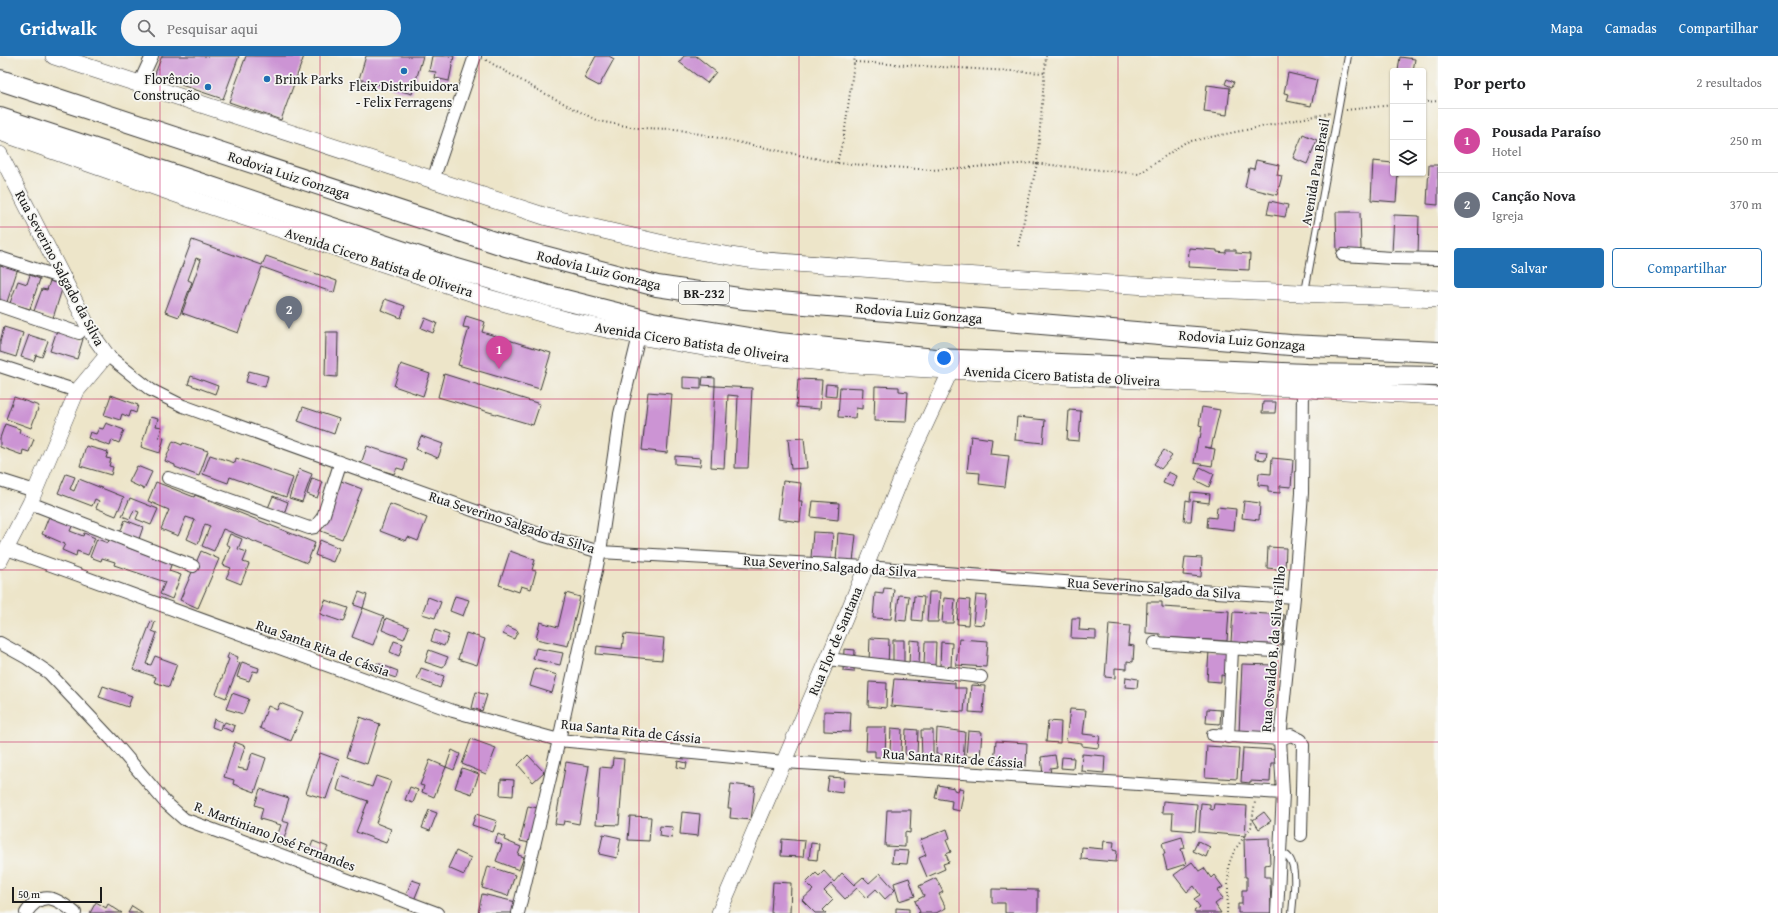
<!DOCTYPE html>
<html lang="pt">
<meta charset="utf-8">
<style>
body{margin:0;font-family:"Gentium Book Plus",serif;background:#f6f6f6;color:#202124}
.controls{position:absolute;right:12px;top:12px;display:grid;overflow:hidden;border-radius:4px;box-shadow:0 1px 3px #0004}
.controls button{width:36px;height:36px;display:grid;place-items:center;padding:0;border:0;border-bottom:1px solid #e0e0e0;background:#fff;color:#202124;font:20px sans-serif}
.scale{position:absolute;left:12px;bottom:10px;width:90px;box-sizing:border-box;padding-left:4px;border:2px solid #1c1c1c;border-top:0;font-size:11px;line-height:14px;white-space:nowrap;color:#1c1c1c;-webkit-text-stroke:3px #f6f6f2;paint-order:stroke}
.you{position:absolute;left:944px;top:302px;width:14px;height:14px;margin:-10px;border:3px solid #fff;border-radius:50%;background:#1a73e8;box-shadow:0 0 0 6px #1a73e833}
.badge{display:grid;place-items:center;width:26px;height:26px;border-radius:50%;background:#1f6fb2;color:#fff;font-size:13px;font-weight:700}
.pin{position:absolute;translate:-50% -33px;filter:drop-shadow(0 1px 2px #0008)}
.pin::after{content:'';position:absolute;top:21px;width:14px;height:12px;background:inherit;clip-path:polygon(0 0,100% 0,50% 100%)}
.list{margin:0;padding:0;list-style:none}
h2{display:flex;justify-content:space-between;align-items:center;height:52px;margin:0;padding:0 16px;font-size:17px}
h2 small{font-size:13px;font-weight:400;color:#757577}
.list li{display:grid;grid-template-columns:26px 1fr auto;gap:12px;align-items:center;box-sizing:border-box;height:64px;padding:0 16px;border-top:1px solid #e0e0e0}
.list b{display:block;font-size:15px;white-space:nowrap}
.list p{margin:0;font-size:13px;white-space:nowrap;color:#757577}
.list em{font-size:13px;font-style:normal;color:#757577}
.actions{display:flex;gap:8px;padding:12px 16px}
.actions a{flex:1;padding:9px 0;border:1px solid #1f6fb2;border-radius:4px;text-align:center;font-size:14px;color:#1f6fb2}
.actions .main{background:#1f6fb2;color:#fff}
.icon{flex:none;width:22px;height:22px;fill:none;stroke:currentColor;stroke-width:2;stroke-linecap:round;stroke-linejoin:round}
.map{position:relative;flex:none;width:1438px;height:857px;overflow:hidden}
header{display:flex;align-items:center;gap:24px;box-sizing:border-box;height:56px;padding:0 20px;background:#1f6fb2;color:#fff}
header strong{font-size:19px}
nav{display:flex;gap:22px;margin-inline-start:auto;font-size:14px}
.search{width:280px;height:36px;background:#f6f6f6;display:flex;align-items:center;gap:10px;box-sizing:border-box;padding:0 14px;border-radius:22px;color:#757577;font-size:15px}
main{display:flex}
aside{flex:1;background:#fff}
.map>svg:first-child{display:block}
.building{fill:#cc94d4}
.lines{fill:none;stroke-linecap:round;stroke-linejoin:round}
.service-casing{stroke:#3b3a36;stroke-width:8}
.minor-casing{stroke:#3b3a36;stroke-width:14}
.tertiary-casing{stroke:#3b3a36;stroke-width:16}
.secondary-casing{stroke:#3b3a36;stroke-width:18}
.trunk-casing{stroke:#3b3a36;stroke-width:22}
.path{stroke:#3b3a36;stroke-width:2;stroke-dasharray:1 3;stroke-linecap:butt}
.service{stroke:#fff;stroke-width:6}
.minor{stroke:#fff;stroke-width:12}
.tertiary{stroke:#fff;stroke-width:15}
.secondary{stroke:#fff;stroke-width:17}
.trunk{stroke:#fff;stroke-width:20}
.grid{fill:none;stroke:#c2185b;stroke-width:1;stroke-opacity:0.55}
.poi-dot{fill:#1f6fb2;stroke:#f6f6f2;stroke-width:1.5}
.labels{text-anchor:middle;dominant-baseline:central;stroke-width:3.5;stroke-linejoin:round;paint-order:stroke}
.shield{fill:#f6f6f2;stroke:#5d5d5c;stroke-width:1}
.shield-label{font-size:13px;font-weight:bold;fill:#1c1c1c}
.poi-label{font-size:14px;fill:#1c1c1c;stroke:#f6f6f2;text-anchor:end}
.street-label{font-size:14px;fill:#1c1c1c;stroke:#f6f6f2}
</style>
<header>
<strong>Gridwalk</strong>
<div class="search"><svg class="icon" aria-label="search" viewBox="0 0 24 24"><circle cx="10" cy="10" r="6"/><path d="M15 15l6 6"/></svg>Pesquisar aqui</div>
<nav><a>Mapa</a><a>Camadas</a><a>Compartilhar</a></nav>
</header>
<main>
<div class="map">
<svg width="1438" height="857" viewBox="0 0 1438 857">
<rect width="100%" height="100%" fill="#f6f6f2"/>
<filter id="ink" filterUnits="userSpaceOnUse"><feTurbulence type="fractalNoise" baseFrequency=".025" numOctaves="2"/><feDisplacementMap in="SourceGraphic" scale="8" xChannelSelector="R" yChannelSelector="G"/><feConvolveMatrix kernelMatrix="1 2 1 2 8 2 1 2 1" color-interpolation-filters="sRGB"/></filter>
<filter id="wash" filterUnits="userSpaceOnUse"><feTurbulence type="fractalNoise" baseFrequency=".012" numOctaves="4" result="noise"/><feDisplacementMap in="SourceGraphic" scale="16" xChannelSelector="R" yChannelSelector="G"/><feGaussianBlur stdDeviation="0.9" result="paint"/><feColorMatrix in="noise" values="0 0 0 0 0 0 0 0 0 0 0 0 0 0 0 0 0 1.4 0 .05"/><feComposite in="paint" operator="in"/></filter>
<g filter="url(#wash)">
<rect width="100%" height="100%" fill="#ede5c9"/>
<g id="blocks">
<path class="building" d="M162,0h77l-16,43 -69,-23z
M246,0h58l-23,64 -52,-18z
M366,0h57l-11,38 -53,-15z
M432,0h22l-5,25 -14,-3 1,-6 -7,-1z
M596,0h13l5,3 -15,27 -15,-8z
M684,0h12l20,16 -9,11 -28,-21z
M1400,1l15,2 -2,12h-15z
M1288,17l29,7 -6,26 -24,-5 2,-7 -5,-1z
M1227,23l7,3 -2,5 -7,-3z
M1207,29l23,3 -3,27 -23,-3z
M1303,78l14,6 -10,24 -14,-6z
M1256,104l23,5 -2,10 5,1 -5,19 -32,-8 4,-19 5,1z
M1373,105l20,2v10h5l-2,29 -25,-2z
M1429,109h9v40l-11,-1z
M1270,145l18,4 -3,12 -18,-3z
M1336,156h24l1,38 -24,1z
M1394,159l25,1 -1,39 -26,-2z
M192,184l70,25 4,-9 71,25 -3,12 -72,-26 -24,66 -56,-20 19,-53 -5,-2 -8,22 4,2 -13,35 -14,-5z
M1189,192l28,2v2l9,1v-3h10v3l14,1 -1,16 -61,-3z
M0,206l18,6 -11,34 -7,-2z
M30,219l10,4 -10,30 -20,-6 8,-22 9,3z
M50,225l13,5 -10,32 -19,-7 8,-22 5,1z
M385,243l20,7 -4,12 -20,-8z
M466,260l19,6 -3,10 69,21 -11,36 -82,-24 11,-37 -6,-1z
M425,262l12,5 -4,10 -12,-5z
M4,271l19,6 -7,24 -16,-5v-10z
M57,274l26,9 -6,20 -27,-8z
M326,276h12l-1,45 -12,-1z
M29,279l19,6 -6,16 -6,-2 -2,6 -13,-4z
M401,308l29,10 -7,22 -29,-10z
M249,315l19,5 -3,11 -19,-5z
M444,318l96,30 -7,21 -95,-28z
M191,320l27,10 -3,8 -27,-10z
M683,321l18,1v11l-18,-1z
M703,321l12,1v8l37,2 -4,80h-13l3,-72 -10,-1 -4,73 -13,-1 4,-81 -13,-1z
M798,323l24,1 -2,29 -24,-2z
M826,328l11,1 -1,12 -11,-1z
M875,330l24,1v4l9,1 -2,30 -32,-1z
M840,331l23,1 -1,21 -6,-1 -1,10 -17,-1z
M648,336l24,2 -5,59 -25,-3z
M111,339l27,10 -2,8 -5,-2 -2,6 -7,-3 -2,6 -16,-5z
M14,341l25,9 -8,22 -25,-9z
M1263,346h13l-1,11h-13z
M303,351l36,12 -5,15 -36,-13z
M1202,351l18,3 -9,38 -7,-1 11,2 -3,17 -18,-3 4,-25 2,1 2,-13 -3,-1z
M1069,354l12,1 -2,30 -12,-1z
M150,361l8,2 -2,7 6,1 -3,10 5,1 -4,15 -19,-6z
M1017,361l28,3 -2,23 -28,-3z
M106,367l18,7 -5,13 -7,-3 -2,6 -22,-8 2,-6 6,2 3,-6 4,1z
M5,368l15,5 -1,4 15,6 -5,13 -6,-2 -1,5 -22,-8v-9z
M421,380l22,8 -5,14 -22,-9z
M971,380l21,3 -2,15 19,2 -4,31 -26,-3 1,-11 -13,-1z
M804,382l3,30 -16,1 -3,-30z
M173,385l9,4 1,-2 25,8 -9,25 -24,-9v-2l-10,-4z
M86,390l22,6 -2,6 5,1 -2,7 4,1 -2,8 -31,-9z
M367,390l40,13 -3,11 -7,-2 -3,6 -33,-10z
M1164,394l8,6 -11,13 -7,-5z
M1256,395l11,1 -1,8 -11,-1z
M210,399l25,8 1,-5 57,20 -7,19 -56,-20 -2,6 -25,-9z
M675,400l26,2 -1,8 -25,-2z
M1272,402l21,2 -2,27 -11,-1v7l-12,-1v-6l-10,-1 1,-12 12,1z
M137,410l15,6 -8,17 -15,-7z
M1200,411l14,7 -5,13 -14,-7z
M299,413l13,5 -10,28 -13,-4z
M1168,416l9,4 -4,11 -10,-4z
M66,418l9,3 -5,12 4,2 5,-12 45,18 -8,19 -20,-8 3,-7 -4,-2 -3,7 -34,-13z
M312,422l11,4 -6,16 -10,-4z
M341,425l21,8 -20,50 -21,-8z
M783,425l18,2 -2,18h3l-2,21 -22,-3z
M156,426l38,15 1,-2 120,48 -8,20 -84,-34 -9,22 -12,-5 8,-20 -5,-2 -7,20 -11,-5 8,-19 -9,-3 -8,19 -17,-7 8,-19 -21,-9z
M1191,436l19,2 -1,9 -16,-2 -2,20h-7l2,-21 4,1z
M273,440l15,6 -4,12 -16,-6z
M130,442l28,11 -7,16 -15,-6 3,-7 -5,-2 -4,9 -8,-3z
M813,445l26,2 -1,17 -27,-3z
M1244,445l16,2 -1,17 -17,-2z
M390,448l37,14 -9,23 -10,-4 -2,4 -26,-10z
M1217,451l19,2 -2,21 -27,-3 1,-10 8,1z
M50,458l23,10 -3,7 13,5 1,-3 11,5 -7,17 -11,-4 -1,5 -14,-6 3,-6 -23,-10z
M125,464l18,7 -5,15 -19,-7z
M813,476l20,1 -2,27 -20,-2z
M838,477l18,2 -3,27 -17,-1z
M230,478l12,5 -4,10 9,3 -4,10 6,2 -8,20 -15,-6 5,-10 -8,-3 7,-19 -4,-2z
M110,481l12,5 -1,3 38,14 13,3 -3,9 12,4 -9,24 -12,-5 5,-12 -51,-17 1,-3 -13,-4 -1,3 -11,-4 7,-18 11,4z
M320,484l19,8 -6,14 -18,-7z
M1268,491l18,1 -1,22 -18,-2z
M201,495l18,8 -21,49 -18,-8z
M510,495l25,9 -3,10 4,1 -5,18 -10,-3 -2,6 -20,-7z
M1185,501l17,1 -1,19 -18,-2z
M884,532l10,1 -3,30 -18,-1 2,-25 8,1z
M359,536l8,3 -4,13 -9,-3z
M929,536h11l-2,30h-11z
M566,537l14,4 -12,49 -32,-7 4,-17 18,5z
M899,539l10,1 -3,25 -10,-1z
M976,539l11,1 -3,29 -11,-1z
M455,540l14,4 -6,16 -13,-5z
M914,540l10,1 -2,24 -10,-1z
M428,541l13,5 -6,16 -13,-4z
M944,542l11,1 -2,24h-11z
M959,543l11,1 -2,25 -11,-1z
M325,544l23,8 -5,14 -23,-8z
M1147,546h15v5l67,4 -2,30 -67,-4v-3l-14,-1z
M363,552l21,8 -11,29 -21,-8z
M1233,556l51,3 -2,30 -51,-3z
M386,562l23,9 -5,12 -22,-9z
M1072,562h8l-1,12 17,1v8l-25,-1z
M151,565l4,1 -3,9 5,2 -11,31 5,1 4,-9 22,8 -8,23 -15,-5 2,-5 -23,-8z
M1109,568l21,2 -2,19 6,1 -1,16 -6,-1v8l-12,-1v10l-10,-1z
M507,570l11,5 -4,8 -11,-5z
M435,574l14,5 -5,11 -13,-5z
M466,577l19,6 -8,26 -19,-6z
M624,578l40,4 -2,22 -66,-6 1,-8 25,3z
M870,582l19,1 -1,29 -19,-6z
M959,583l29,2 -2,26 -30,-2z
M893,584h11v24h-11z
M910,584l10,1 -1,24h-10z
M394,585l9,3 -4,12 -9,-4z
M925,586h11l-1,24 -11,-1z
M941,586l11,1 -1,24 -11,-1z
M536,592l27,5 -3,12 -27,-6z
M844,593l11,1 -1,22 -11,-1z
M429,594l19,7 -5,11 -18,-6z
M1209,595l21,2 -2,23 -7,-1v7l-14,-1z
M229,597l9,4 -2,5 4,1 -14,35 -10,-4 13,-35 -2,-1z
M242,606l17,6 -1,4 -5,-1 -4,10 -12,-4z
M377,607l21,8 -2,7 -22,-7z
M1242,608l31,1 -3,70 -31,-1z
M421,612l23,8 -4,12 -23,-9z
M535,612l22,7 -5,18 -22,-7z
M1126,621l12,2 -1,9 -12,-1z
M894,623l61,4v5h11l-2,24 -73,-6z
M869,626l18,1 -1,25 -18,-2z
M971,629l14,1 -2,27 -14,-1z
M103,630l29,10 -4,11 -29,-10z
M476,636l11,3 -5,16 -10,-3z
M232,637l17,6 -6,15 -17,-5z
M280,647l23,9 -12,29 -31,-13 8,-22 9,4z
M1070,653l16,1 -3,24 17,2 -2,12 -16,-2v-3l-16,-2z
M1207,653l14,1 -1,14 -14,-1z
M824,655l27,1 -1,20 -26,-1z
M360,661l20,7 -13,40 -20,-7z
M214,663l8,3 -2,8 -8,-3z
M1048,665l13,1 -1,21 -14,-1z
M225,666l10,4 -2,6 -11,-5z
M867,671h19l-1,30h-10v-6h-9z
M891,672l11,1 -1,24h-11z
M937,672l28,4 -2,30 -12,-1 1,-6 -16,-1z
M906,673l12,1 -1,25 -12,-1z
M921,674h12v28h-11z
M968,675l14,1 -2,26 -14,-2z
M471,683l25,9 -10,26 -24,-10z
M996,685l31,2 -1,23 -32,-2z
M235,686l10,4 -7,22 9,2 5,-17 14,5 -11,34 -22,-8 1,-4 -10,-3z
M1207,690l32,2 -2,31 -32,-2z
M1243,692l34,2 -1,13h-5l-1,19 -20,-1v2l-9,-1z
M452,694l8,4 -6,16 -8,-3z
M320,697l19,7 -13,39 -20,-6z
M1082,698l23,2 -1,17 -23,-2z
M528,699l16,17 -11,10 -15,-17z
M1055,699l2,12 -7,1 1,6 -8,1 -2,-18z
M1062,701l12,1 -1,11 -12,-1z
M613,702l11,1 -5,66 -23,-1 4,-57 12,1z
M430,704l16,7 -12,30 -12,-5 2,-6 -4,-1z
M678,705l9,2 -1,6 -9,-2z
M566,706l23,4 -10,58 -15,-3 -1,4 -8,-1z
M462,712l17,6 -7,20 -17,-6z
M341,720l31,11 4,-11 15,5 -15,42 15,6 -5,14 -30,-11 12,-31 -31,-11z
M829,721l15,1 -1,15 -16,-2z
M501,723l13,1 -1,16 -13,-1z
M731,728l24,3 -4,33 -21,-2 1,-10h-3z
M938,729l16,3v2l4,1 1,-3 5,1 -4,22 -9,-2 1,-8 -17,-3z
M410,731l8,3 -5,13 -8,-3z
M260,733l29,9 -7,23 7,2 -7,22 -7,-3 6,-17 -21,-6 3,-11 -8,-3z
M1163,745l34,3 -2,27 -23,-2 1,-16h-11z
M1201,747l9,1v5l3,1 1,-6 33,2 -2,30 -46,-4z
M528,750l10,2 -8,35 -10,-2z
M429,754l8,3 -7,18 -8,-3z
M887,754h24l-1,23 -5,-1v15l-20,-1z
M682,756l18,2 -2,22 -18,-2z
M1264,756l7,9 -12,8 -6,-9z
M476,758l21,7 -4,11 -21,-7z
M630,760l21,1 -2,24 -21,-1z
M660,770l13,1 -1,11 -13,-2z
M947,773l3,9 -4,2 5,12 -5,2 3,8 -6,2 2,5 -18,8 -8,-19 7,-3 -6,-15z
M498,778l7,3 -1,3 17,7 -3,8 6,2 -5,13 -23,-9 6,-16 -7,-3z
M603,778l18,4 -4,20 -18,-4z
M1182,781l3,11 -4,1 5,15 -19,6 -4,-16h2l-3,-11z
M1269,782l1,26 -5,1v12h5l1,36h-33v-9h4v-14h5v-13h-2l-1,-38z
M782,783l23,2 -2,16 -22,-1z
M313,785l15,6 -5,10 -14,-6z
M1104,785l10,1 -1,8 4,1 -1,11 -35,-3 1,-12 21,2z
M1198,785l12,6 -4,10 -13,-6z
M811,787l8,1 -2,16 -8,-1z
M893,794l16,1 -2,13 -15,-1z
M456,795l15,7 -7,17 -16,-7z
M1192,806l7,9 5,-3 7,10 3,-3 9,12 -6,4 6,7 -8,6 6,9h-26l-1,-2 6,-4 -6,-8 6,-4 -6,-9 -7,6 -13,-17z
M488,810l27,9 -7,21 -26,-8z
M824,815l10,11 8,-9 12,12 9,-8 6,6 11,-10 15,17 -10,9 -9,-10 -10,9 -9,-10 -12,11 -14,-15 -7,7 9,9 -10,10 3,3h-11l-13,-13 11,-10 -7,-7 10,-10 3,3z
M909,822l6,18 -16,5 -5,-18z
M936,822l7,14 -4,2 7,14 -10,5h-18l2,-1 -5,-11 9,-5 -5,-10z
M412,824l9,3 -7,17 -9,-3z
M773,826l18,1 -1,30h-19z
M992,833l46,1v23h-33v-10h-13z
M482,838l34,8 -2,11h-36z
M96,846l10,6 2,-4 14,9h-32z
M132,850l11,7h-15z
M896,852l13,1v4h-13z"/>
</g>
</g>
<g filter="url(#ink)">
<use href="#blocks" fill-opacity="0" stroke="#3b3a36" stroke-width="1"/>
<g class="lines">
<g class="service-casing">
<path id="service" d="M1305,236l43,-236
M1280,797c21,1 13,45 12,60"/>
</g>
<g class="minor-casing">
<path id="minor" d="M139,28l13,-28
M433,124l42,-124
M1343,199l49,3 46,1
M0,202l66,21
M0,250l79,27
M107,299l44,35 32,16 359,129 58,17 266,15 198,15 230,15
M0,310l77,25
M168,422l141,50 6,-1 8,-10 17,-53
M0,424l35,11
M30,447l163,63
M7,493l446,162 106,29 225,22 499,31
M0,587l27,15 22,15 64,68 52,61 19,17 253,94
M1155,587l118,8
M828,603l153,18
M1213,679l67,4 11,-4 10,5 2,5 -2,90
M1228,681l4,-88
M26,857c16,-24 31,-15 49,0
M518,857l41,-173 41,-188 20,-138 19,-78
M1277,857l6,-120 -3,-54 14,-142 8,-104 1,-105"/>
</g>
<g class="tertiary-casing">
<path id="tertiary" d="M0,98l92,180 15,21 -30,36 -47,112 -30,58
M719,857l126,-294 62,-155 44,-94"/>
</g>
<g class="secondary-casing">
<path id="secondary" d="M54,0l493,161 134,31 74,12 173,13 237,14 273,12
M0,76l202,71 286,95 81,23 70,15 119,20 98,9 582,31"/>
</g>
<g class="trunk-casing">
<path id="trunk" d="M0,24l506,166 151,40 88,13 545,46 148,7
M0,62l193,63 247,83 109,32 103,26 127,21 156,16 371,15 132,2"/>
</g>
<path class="path" d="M486,4l50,29 62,32 39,7 39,1 161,34 95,7 100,-7 107,11 47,-32 144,-29
M855,6l190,11
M1423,46l15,-1
M1346,54l47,-5
M837,107l7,-27 11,-80
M1018,190l19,-82 9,-108
M1227,857l2,-49 5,-13 17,-24 4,-25"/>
<use href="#service" class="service"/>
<use href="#minor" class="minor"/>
<use href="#tertiary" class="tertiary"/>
<use href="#secondary" class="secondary"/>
<use href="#trunk" class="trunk"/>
</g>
</g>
<path class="grid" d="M160,0v857M320,0v857M479,0v857M639,0v857M799,0v857M959,0v857M1118,0v857M1278,0v857M0,171h1438M0,343h1438M0,514h1438M0,686h1438"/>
<g class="poi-dot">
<circle cx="404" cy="15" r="4"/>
<circle cx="267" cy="23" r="4"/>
<circle cx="208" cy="31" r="4"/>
</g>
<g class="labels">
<rect class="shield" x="679" y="226" width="50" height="22" rx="3"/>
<g class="shield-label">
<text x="704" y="237">BR-232</text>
</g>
<g class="poi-label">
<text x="200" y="23">Florêncio<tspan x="200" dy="16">Construção</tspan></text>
<text x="275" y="23" text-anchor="start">Brink Parks</text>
<text x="404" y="30" text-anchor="middle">Fleix Distribuidora<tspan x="404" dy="16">- Felix Ferragens</tspan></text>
</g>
<g class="street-label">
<text transform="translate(1315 116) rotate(-80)">Avenida Pau Brasil</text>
<text transform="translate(289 119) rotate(18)">Rodovia Luiz Gonzaga</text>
<text transform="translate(379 206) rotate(18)">Avenida Cicero Batista de Oliveira</text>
<text transform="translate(60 212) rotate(62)">Rua Severino Salgado da Silva</text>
<text transform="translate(599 214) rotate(14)">Rodovia Luiz Gonzaga</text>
<text transform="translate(919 257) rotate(5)">Rodovia Luiz Gonzaga</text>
<text transform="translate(1242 284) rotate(5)">Rodovia Luiz Gonzaga</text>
<text transform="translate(692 286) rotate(9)">Avenida Cicero Batista de Oliveira</text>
<text transform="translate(1062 320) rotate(3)">Avenida Cicero Batista de Oliveira</text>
<text transform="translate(512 466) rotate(18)">Rua Severino Salgado da Silva</text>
<text transform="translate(830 510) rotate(4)">Rua Severino Salgado da Silva</text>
<text transform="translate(1154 532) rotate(4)">Rua Severino Salgado da Silva</text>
<text transform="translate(835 585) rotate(-67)">Rua Flor de Santana</text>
<text transform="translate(323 592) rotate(20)">Rua Santa Rita de Cássia</text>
<text transform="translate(1273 593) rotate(-85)">Rua Osvaldo B. da Silva Filho</text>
<text transform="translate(631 675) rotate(6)">Rua Santa Rita de Cássia</text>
<text transform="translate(953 702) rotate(4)">Rua Santa Rita de Cássia</text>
<text transform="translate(275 780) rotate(21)">R. Martiniano José Fernandes</text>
</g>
</g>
</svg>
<div class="controls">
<button>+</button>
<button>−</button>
<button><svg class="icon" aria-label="layers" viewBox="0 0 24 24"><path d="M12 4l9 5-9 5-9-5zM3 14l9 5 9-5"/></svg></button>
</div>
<div class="scale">50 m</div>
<div class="you"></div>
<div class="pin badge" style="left:499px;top:313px;background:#d1479c">1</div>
<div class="pin badge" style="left:289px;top:273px;background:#6b7280">2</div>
</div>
<aside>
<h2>Por perto<small>2 resultados</small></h2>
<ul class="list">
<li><span class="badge" style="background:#d1479c">1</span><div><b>Pousada Paraíso</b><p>Hotel</p></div><em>250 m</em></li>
<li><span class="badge" style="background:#6b7280">2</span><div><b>Canção Nova</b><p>Igreja</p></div><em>370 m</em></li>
</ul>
<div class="actions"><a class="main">Salvar</a><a>Compartilhar</a></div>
</aside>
</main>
